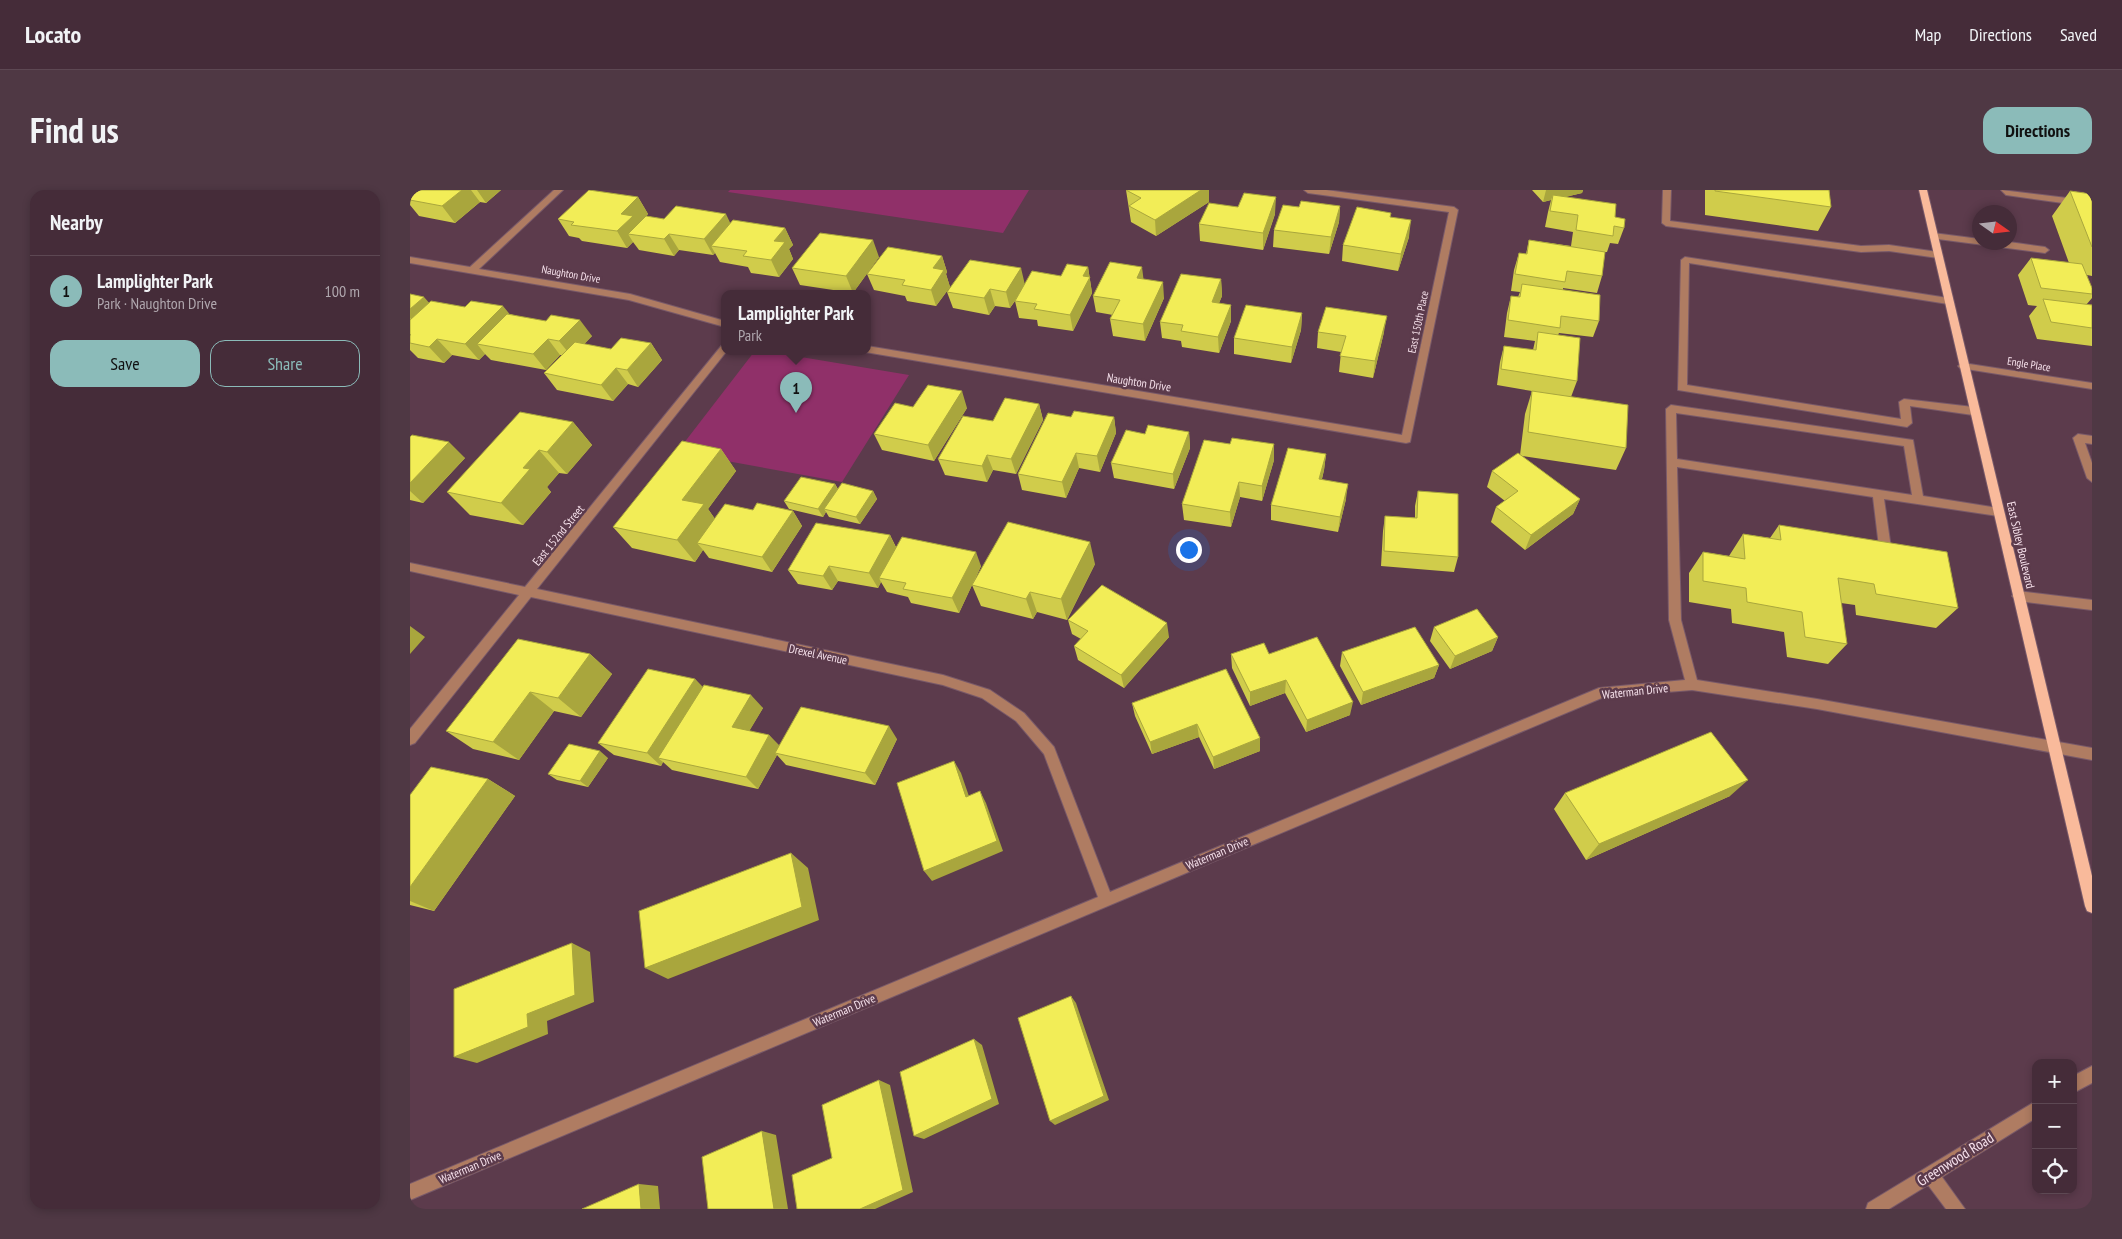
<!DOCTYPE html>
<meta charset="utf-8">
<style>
body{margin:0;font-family:"PT Sans Narrow",sans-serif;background:#4f3844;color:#f1f3f6}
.controls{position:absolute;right:15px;bottom:15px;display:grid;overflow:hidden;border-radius:10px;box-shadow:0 2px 8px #0003}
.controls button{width:45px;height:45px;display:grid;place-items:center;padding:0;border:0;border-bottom:1px solid #5d4853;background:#452c39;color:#f1f3f6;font:25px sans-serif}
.compass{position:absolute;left:1562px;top:15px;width:45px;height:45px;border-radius:50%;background:#452c39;box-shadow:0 2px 8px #0003;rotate:104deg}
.you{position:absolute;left:778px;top:359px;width:18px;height:18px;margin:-12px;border:4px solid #fff;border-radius:50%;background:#1a73e8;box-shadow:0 0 0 8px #1a73e833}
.badge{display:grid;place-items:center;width:32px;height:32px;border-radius:50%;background:#8bbbb9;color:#111;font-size:16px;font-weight:700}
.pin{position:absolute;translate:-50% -41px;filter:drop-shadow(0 1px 2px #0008)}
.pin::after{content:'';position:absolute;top:26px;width:18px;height:15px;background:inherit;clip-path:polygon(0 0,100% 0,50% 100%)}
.popup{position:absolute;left:311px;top:100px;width:150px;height:65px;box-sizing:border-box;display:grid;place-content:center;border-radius:10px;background:#452c39;filter:drop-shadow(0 1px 4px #0005);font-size:16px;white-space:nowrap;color:#b0a7ae}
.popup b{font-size:19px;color:#f1f3f6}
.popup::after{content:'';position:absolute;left:50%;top:100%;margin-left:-10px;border:10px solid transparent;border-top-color:#452c39}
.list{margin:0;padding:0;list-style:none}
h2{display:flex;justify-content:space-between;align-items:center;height:65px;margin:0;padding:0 20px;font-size:21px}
h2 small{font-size:16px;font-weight:400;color:#b0a7ae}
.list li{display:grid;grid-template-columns:32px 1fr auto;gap:15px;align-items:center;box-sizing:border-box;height:70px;padding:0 20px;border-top:1px solid #5d4853}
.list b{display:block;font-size:19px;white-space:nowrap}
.list p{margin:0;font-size:16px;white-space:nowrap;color:#b0a7ae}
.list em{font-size:16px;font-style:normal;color:#b0a7ae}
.actions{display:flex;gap:10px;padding:15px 20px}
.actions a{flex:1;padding:11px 0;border:1px solid #8bbbb9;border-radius:15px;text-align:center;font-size:18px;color:#8bbbb9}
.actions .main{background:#8bbbb9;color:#111}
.icon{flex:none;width:28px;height:28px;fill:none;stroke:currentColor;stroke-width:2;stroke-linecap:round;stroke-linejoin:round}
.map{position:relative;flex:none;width:1682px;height:1019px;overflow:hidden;border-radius:15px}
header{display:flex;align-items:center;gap:30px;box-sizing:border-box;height:70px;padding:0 25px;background:#452c39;border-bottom:1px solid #5d4853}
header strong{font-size:24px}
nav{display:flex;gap:28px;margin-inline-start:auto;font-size:18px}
.intro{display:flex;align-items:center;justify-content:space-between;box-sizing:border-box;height:120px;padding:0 30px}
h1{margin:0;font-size:35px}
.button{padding:12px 22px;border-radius:15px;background:#8bbbb9;color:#111;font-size:18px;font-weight:700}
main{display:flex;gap:30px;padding:0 30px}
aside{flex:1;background:#452c39;border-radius:15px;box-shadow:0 2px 8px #0003}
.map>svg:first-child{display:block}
.green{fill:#903069}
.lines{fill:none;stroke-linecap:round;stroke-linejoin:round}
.minor-casing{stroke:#785969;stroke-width:2}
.major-casing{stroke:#785969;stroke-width:2}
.minor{fill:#af7c62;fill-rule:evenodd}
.major{fill:#f9ba9b;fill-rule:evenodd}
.wall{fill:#d0cc4b}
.shaded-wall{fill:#a9a63d}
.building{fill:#f2ed57;stroke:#a9a63d}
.labels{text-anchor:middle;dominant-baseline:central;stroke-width:5;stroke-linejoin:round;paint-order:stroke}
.far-street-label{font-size:11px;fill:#f7e2ec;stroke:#5c3b4c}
.street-label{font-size:12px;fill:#f7e2ec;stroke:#5c3b4c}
.near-street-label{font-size:15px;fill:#f7e2ec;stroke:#5c3b4c}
</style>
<header>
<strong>Locato</strong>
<nav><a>Map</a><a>Directions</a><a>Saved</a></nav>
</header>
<div class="intro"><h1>Find us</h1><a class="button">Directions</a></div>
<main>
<aside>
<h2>Nearby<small></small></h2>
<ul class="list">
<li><span class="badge">1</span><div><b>Lamplighter Park</b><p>Park · Naughton Drive</p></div><em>100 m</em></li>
</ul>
<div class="actions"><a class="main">Save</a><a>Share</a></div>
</aside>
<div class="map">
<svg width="1682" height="1019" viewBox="0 0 1682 1019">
<rect width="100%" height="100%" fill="#5c3b4c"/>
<path class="green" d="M320,0h299l-26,43 -275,-41z
M344,162h17l138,23 -67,107 -165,-30z"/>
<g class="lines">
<g class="minor-casing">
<path id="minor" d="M144,0h9l-84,79 151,25 95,27v6l-96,-27 -219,-37v-6l60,10z
M894,0h22l128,17 4,3 -48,232 -4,1 -541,-91h2v-6l535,89 47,-223 -141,-19z
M1253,0h8l-1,31 191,25 28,-1 49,7 4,3 -4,3 -49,-7 -28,1 -195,-26 -4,-3z
M1591,0l91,11v6l-86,-12z
M1523,43l47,6v3h29l36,5 4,3 -4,3 -115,-15v-4z
M1275,67l263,41 5,3 -5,3 -259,-41 -2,122 214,34 -2,-17 5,-3 69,8 5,4 -5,4 -63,-9 2,17 -5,4 -229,-37 3,-130z
M315,154v8h1l-189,237 406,86 47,15 34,23 30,34 56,145 489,-204 86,-8 -16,-60 -3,-211 5,-4 242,35 10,56 75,12 5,4 -5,4 -114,-17 8,56 -6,4 -6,-4 -7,-58 -196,-30 4,153 16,60 120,19 275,49v12l-275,-51 -125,-19 -88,7 -1194,503v-16l688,-287 -54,-143 -28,-33 -34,-23 -39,-13 -412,-88 -116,146 -5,2v-16l109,-134 -109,-24v-8l115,24 197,-242zM1266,223l228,33 8,49 -235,-36z
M1553,173l129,20v6l-132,-21 -2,-2z
M1668,244l14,2v8l-7,-1 7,20v19l-5,-4 -14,-40z
M1608,401l74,9v10l-74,-9 -6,-5z
M1682,876v17l-19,10v-17z
M1626,911v17l-94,59 23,32h-19l-18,-24 -39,24h-23l2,-6z"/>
</g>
<g class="major-casing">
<path id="major" d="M1509,0h8l165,686v37l-5,-2 -2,-5z"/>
</g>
<use href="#minor" class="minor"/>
<use href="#major" class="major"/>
</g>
<path class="wall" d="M8,0h83l-15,13 -6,-1 -25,21 -36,-7 -9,-11v-8z
M716,0h83v12l-53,34 -25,-14z
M1122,0h51l-1,3 -17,4 50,20 9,11 -6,16 -8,-1 -3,9h-2l-3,24 -5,17 -34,-5v2l36,31 -6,16 -34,-4 -1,2 19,46 -6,16 55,51 -10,22 -94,-14 58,43 -7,15 -48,36 -34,-28 5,-15 9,-6 -18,-14 5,-16 28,-16 5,-41 7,-23 -35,-6 3,-23 4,-16 29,4 2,-9 -31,-4 3,-24 4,-17 7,1 2,-5 -9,-1 3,-21 5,-17 7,1 3,-14 42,6 2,-14 -28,-5 3,-15 3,-12 -8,2z
M1295,0h124l2,17 -13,24 -113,-16z
M1660,1l22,3v82l-5,-1 5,19v4l-6,7h6v41l-55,-7 -8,-23 8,-10 -9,-1 -10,-30 13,-17 38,5 -17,-47z
M228,7l10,17 -2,2 18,3 121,9 8,17 -4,4 4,10 -14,18 -28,-4 -3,-6 -28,-5 -5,-9 -2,2 -34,-5 -5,6 -35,-6 -6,-8 -6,6 -45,-7 -3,-3 -10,-2 -11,-17z
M930,16l-1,16 -10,32 -56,-7 1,-17 25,-23z
M981,23l-1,4 19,20 -11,34 -56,-10 1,-16z
M865,24l-12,36 -63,-9 -1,-17z
M532,66l5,16 -1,2 4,13 -14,19 -29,-5 -2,-5 -31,-6 -7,-16z
M469,67l-26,36 -53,-8 -8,-17z
M678,77l4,26 -19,38 -35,-5 -1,-6 -18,-2 -4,-17 -5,7 -15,-2 -6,9 -36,-7 -6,-16 78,-8 36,-8z
M734,89l20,19 -19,43 -32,-5 -3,-17 3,-4 -17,-3 -3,-16z
M811,89l1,17 -3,7 12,2v16l-12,32 -37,-6 -1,-6 -19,-3 -2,-16z
M0,104l19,9 81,11 82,22 -8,8 27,5 40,-6 11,17 -24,27 -10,-3 -15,17 -56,-11 -13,-17 18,-18h-2l-14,15 -55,-10 -6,-6 -6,6 -27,-5 -8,8 -26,-5 -8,-8z
M892,123l-1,17 -10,33 -57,-9v-16z
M908,142h66l-11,46 -34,-6 2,-20 -24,-4z
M629,214l4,16 -27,54 -23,-4 -6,12 -42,-7 -7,-16 55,-38z
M503,217l54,1 -33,53 -52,-11 -8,-16z
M661,227h43l2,16 -16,39 -21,-4 -13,30 -44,-8 -4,-16z
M163,232l19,23 -25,29 -8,-1 -12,14 4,5 -28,33 -53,-10 -23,-23z
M779,242l1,16 -16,41 -60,-11 -3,-15 34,-29z
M0,247l55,21 -42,45 -13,-3z
M311,259l15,22 -28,38 7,10 38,-9 40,1 9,15 -30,46 -63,-14 -6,-8 -8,12 -63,-14 -19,-21z
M916,264l-2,16 -2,9 24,20 -8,33 -67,-12v-15z
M864,270l-12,41 -22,-4 -9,30 -47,-7 -2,-16z
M425,294l3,5 35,2 4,8 -17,25 -31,-7 -3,-5 -3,5 -34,-8 -5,-8z
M1008,301l40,66 -4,15 -73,-6 2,-35 2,-15 30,2v-12z
M1369,335l179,83 -22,20 -80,-13 -1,-10 -14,-2 6,41 -19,20 -41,-7 -3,-25 -52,-9 -1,-14 -42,-7v-29l14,-21 26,4 14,-22 27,4z
M480,345l6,12 85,19 -8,18 122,-20 -28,56 -30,-8 -4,7 -52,-13 -9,-21 -13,28 -48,-10 -3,-6 -21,-5 -6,-10 -3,6 -40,-7 -6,9 -34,-6 -10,-14z
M658,430l101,17 -45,51 -46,-28 -4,-14 7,-7 -9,-5z
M1024,437l64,10 -6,14 -42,18 -20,-28z
M932,462l97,13 -5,13 -73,27 -21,-39z
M180,464l22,20 -31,43 -27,-6 -35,49 -46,-11 -27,-18z
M821,464h38l81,61 -44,17 -21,-39 -35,13 -18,-38z
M285,489l7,8 61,21 -14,23 20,4 10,11 118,-7 -22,46 -89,-20 -9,-10 -19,34 -86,-19 -9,-8 -2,4 -47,-11 -16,-12z
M722,513l128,35v13l-46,18 -15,-32 -47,17 -17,-38z
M198,568l-20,29 -31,-7 -9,-6z
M78,589l27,17 -81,115 -24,-6v-110z
M1155,603l165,3 -144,64 -32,-51z"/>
<path class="shaded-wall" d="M52,0h9l9,12 -25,21 -13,-17z
M67,0h24l-15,13z
M791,0h8v12l-53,34 -1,-16z
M1136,0h37l-1,3 -30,7 1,-5 -2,5 -8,2z
M228,7l10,17 -20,20 5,8 -6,6 -10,-17 4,-17z
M866,7l-1,17 -12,36v-17z
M930,16l-1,16 -10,32 2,-17z
M316,24l8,17 -23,15 4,7 -2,2 -9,-16z
M1001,30l-2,17 -11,34 3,-17z
M375,38l8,17 -4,4 4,10 -14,18 -8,-17 3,-19z
M259,44l10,16 -5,6 -10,-17z
M463,50l6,17 -26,36 -7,-17z
M532,66l5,16 -1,2 4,13 -14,19 -5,-16 2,-22z
M678,77l4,26 -19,38 -3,-16 13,-39z
M732,77l2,16 -7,-5z
M611,78l4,17 -15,23 -4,-16z
M811,89l1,17 -9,22 -1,-16z
M753,92l1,16 -19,43 -2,-17z
M580,99l5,17 -6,9 -5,-17z
M14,107l14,16 -17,17 -11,-12v-9z
M821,115v16l-12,32 -1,-16z
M93,116l13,16 -39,22 8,10 -6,6 -14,-16z
M892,123l-1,17 -10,33 1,-16z
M977,126l-3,16 -11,46 2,-17z
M170,130l12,16 -20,21 -13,-16z
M27,149l15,16 -8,8 -15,-16z
M138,149l12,16 -14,15 -13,-16z
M241,153l11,17 -24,27 -11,-17z
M206,178l12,16 -15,17 -12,-16z
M552,201l5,17 -33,53 -6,-16z
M629,214l4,16 -27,54 -5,-15z
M704,227l2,16 -16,39 -3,-16z
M163,232l19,23 -25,29 -20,-22z
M779,242l1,16 -16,41 -1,-15z
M39,252l16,16 -42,45 -13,-12v-8z
M864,254v16l-12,41v-15z
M311,259l15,22 -28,38 12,17 -23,17 6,7 -8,12 -18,-22 5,-40z
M129,260l20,23 -12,14 4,5 -28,33 -22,-22 22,-35z
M666,263l3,15 -13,30 -4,-16z
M916,264l-2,16 -6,24 1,-15z
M577,265l6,15 -6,12 -5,-16z
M829,292l1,15 -9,30 -1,-15z
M425,294l4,8 -15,17 2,3 -3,5 -5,-8z
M938,294l-2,15 -8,33 2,-15z
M463,301l4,8 -17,25 -4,-7z
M1170,309l-7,15 -48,36 6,-15z
M383,321l9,15 -30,46 -10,-15z
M480,345l7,15 -18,28 2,4 -3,6 -9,-15z
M680,352l5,22 -28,56 -6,-21z
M566,362l5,14 -22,47 -7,-15z
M419,376l9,15 -6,9 -9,-14z
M620,402l7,20 -4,7 -7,-20z
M757,433l2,14 -45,51 -3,-13z
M0,436l15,11 -15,17z
M1088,447l-6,14 -42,18 5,-13z
M180,464l22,20 -31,43 -23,-19z
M1029,475l-5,13 -73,27 2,-13z
M285,489l13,13 -50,66 5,4 -2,4 -14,-13z
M876,490l-1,13 -35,13v-14z
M120,502l24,19 -35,49 -26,-18z
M341,505l12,13 -19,32 -12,-13z
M943,512l-3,13 -44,17 1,-12z
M787,534l2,13 -47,17 -2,-12z
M479,536l8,13 -22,46 -10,-12z
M359,545l12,12 -6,6 2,2 -19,34 -12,-12z
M850,548v13l-46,18 -1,-12z
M190,561l8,7 -20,29 -8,-6z
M544,571l7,12 12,35 -7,-11z
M78,589l27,17 -81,115 -24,-10v-14z
M1338,590l-18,16 -144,64 13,-16z
M570,601l6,12 17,48 -71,30 -8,-10z
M381,663l17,15 11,52 -151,59 -23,-11z
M162,753l18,9 4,50 -47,19 1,13 -71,29 -23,-6 73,-43z
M661,806l5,7 33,97 -54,25 -5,-4z
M564,849l8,6 17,59 -75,35 -10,-3z
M469,890l11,5 23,107 -38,17h-15z
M352,941l14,4 12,74h-14z
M229,994l19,2 2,23h-19z"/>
<path class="building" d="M8,0h44l-20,16 -32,-6v-3z
M179,0l49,7 -17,17 12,2 -16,15 -46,-6 3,-3 -16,-3z
M716,0h75l-46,30 -26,-14 12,-8z
M1305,0h114l2,17 -116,-16z
M1660,1l22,3v53z
M834,3l32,4 -13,36 -64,-9 10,-21 29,4z
M1143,5l63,9 -1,13 10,2 -1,9 -10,-2 -1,10 -37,-6 2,-15 -28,-4z
M891,11l39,5 -9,31 -57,-7 9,-25 16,2z
M266,16l50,8 -22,25 -35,-5 -5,5 -36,-5 18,-18 18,3z
M947,17l34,6 -1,4 21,3 -10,34 -58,-9z
M323,30l52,8 -11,13 11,1 -14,18 -28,-4 4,-5 -36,-5z
M410,43l53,7 -27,36 -54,-8z
M1119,50l76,12 -3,24 -35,-5 -2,11 -50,-8 4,-21 8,1z
M478,57l54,9 -9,12 11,2 -13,20 -29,-5 3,-5 -38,-6z
M1621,68l51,6 10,24v6l-51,-6z
M560,70l51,8 -15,24 -16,-3 -6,9 -37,-6z
M700,72l32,5 -5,11 26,4 -20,42 -33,-5 10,-19 -27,-4z
M657,74l21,3 -5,9 7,1 -20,38 -36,-6 3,-5 -22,-3 17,-30 29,5z
M771,84l40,5 -9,23 19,3 -13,32 -37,-6 2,-6 -23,-3z
M1112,94l78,11 -1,26 -38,-5 -1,12 -52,-8 3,-24 9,1z
M0,104l14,3 -14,12z
M1633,109l49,6v23l-41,-6z
M21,111l34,6 6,-6 32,5 -38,38 -28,-5 -8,8 -19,-4v-8h1l-1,-1v-14z
M836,115l56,8 -10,34 -58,-9z
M916,117l61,9 -12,45 -35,-5 6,-20 -28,-4z
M97,124l39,7 5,-6 29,5 -21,21 -11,-2 -15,15 -56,-10z
M1128,142l42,6 -3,43 -76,-12 3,-23 32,4z
M211,148l30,5 -24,27 -11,-2 -15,17 -57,-12 31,-31 36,7z
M518,195l34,6 -34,54 -54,-11 21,-31 18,4z
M1122,201l96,14 -2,43 -98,-16z
M595,208l34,6 -28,55 -24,-4 -5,11 -44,-7 25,-43 30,5z
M664,221l40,6 -17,39 -21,-3 -14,29 -44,-8 30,-61 23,4z
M110,222l53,10 -26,30 -8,-2 -16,18 7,1 -29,34 -54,-11z
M738,235l41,7 -16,42 -62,-11 15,-33 19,4z
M2,245l37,7 -39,41v-46z
M822,248l42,6 -12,42 -23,-4 -9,30 -48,-8 22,-64 26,4z
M272,251l39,8 -39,51 22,4 -27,36 -64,-13z
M878,258l38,6 -7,25 29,5 -8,33 -69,-12z
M1108,263l62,46 -49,36 -35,-28 22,-16 -26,-20z
M391,287l34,7 -17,25 -34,-8z
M432,293l31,8 -17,26 -32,-8z
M1008,301l40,3v63l-74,-6 1,-35 32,2z
M347,313l36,8 -31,46 -65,-14 28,-39 28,6z
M598,332l82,20 -29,57 -31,-7 -4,7 -54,-14z
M406,333l74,12 -21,38 -40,-7 -6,10 -35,-6z
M1369,335l168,27 11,56 -82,-14 -2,-10 -36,-6 9,66 -42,-7 -3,-25 -55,-10 -1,-14 -43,-7v-29l42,7 -2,-25 38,6z
M492,347l74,15 -24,46 -49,-9 3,-6 -27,-5z
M692,395l65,38 -46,52 -47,-29 14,-15 -20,-11z
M1067,419l21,28 -43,19 -21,-29z
M1005,437l24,38 -76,27 -21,-40z
M907,447l36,65 -46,18 -21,-40 -36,12 -19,-38 33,-11 5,11z
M108,449l72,15 -32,44 -28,-6 -37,50 -47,-11z
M238,479l47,10 -48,74 -49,-10z
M816,479l34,69 -47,19 -16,-33 -47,18 -18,-39z
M294,495l47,10 -19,32 37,8 -23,42 -88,-19z
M391,517l88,19 -24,47 -90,-20z
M1301,542l37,48 -149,64 -34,-51z
M159,554l31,7 -20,30 -32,-7z
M544,571l12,36 14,-6 17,50 -73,30 -27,-88z
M21,577l57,12 -78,108v-92z
M381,663l11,54 -157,61 -6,-57z
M162,753l3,52 -48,19 1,13 -74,30v-68z
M661,806l33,100 -54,25 -32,-103z
M564,849l18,60 -78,37 -14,-64z
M469,890l24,110 -43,19h-63l-5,-34 40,-17 -10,-53z
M352,941l12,78h-66l-6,-52z
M229,994l2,25h-59z"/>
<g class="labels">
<g class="far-street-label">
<text transform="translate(161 84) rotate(10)">Naughton Drive</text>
<text transform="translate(1008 132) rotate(-78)">East 150th Place</text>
<text transform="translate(1619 174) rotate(9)">Engle Place</text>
</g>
<g class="street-label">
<text transform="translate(729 192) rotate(9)">Naughton Drive</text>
<text transform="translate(148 345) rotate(-51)">East 152nd Street</text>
<text transform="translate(1611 355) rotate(77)">East Sibley Boulevard</text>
<text transform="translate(408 464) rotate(12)">Drexel Avenue</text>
<text transform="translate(1225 501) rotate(-6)">Waterman Drive</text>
<text transform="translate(807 663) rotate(-23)">Waterman Drive</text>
<text transform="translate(434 820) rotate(-23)">Waterman Drive</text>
<text transform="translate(60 977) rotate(-23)">Waterman Drive</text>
</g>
<g class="near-street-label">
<text transform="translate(1545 969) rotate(-32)">Greenwood Road</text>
</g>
</g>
</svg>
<div class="controls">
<button>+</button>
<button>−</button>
<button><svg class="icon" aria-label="locate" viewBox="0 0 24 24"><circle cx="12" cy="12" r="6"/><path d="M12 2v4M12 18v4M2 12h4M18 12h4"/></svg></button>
</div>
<svg class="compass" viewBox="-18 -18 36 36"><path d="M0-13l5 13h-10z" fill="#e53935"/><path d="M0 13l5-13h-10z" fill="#b0a7ae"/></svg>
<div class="you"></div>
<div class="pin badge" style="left:386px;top:223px">1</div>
<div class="popup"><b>Lamplighter Park</b>Park</div>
</div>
</main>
